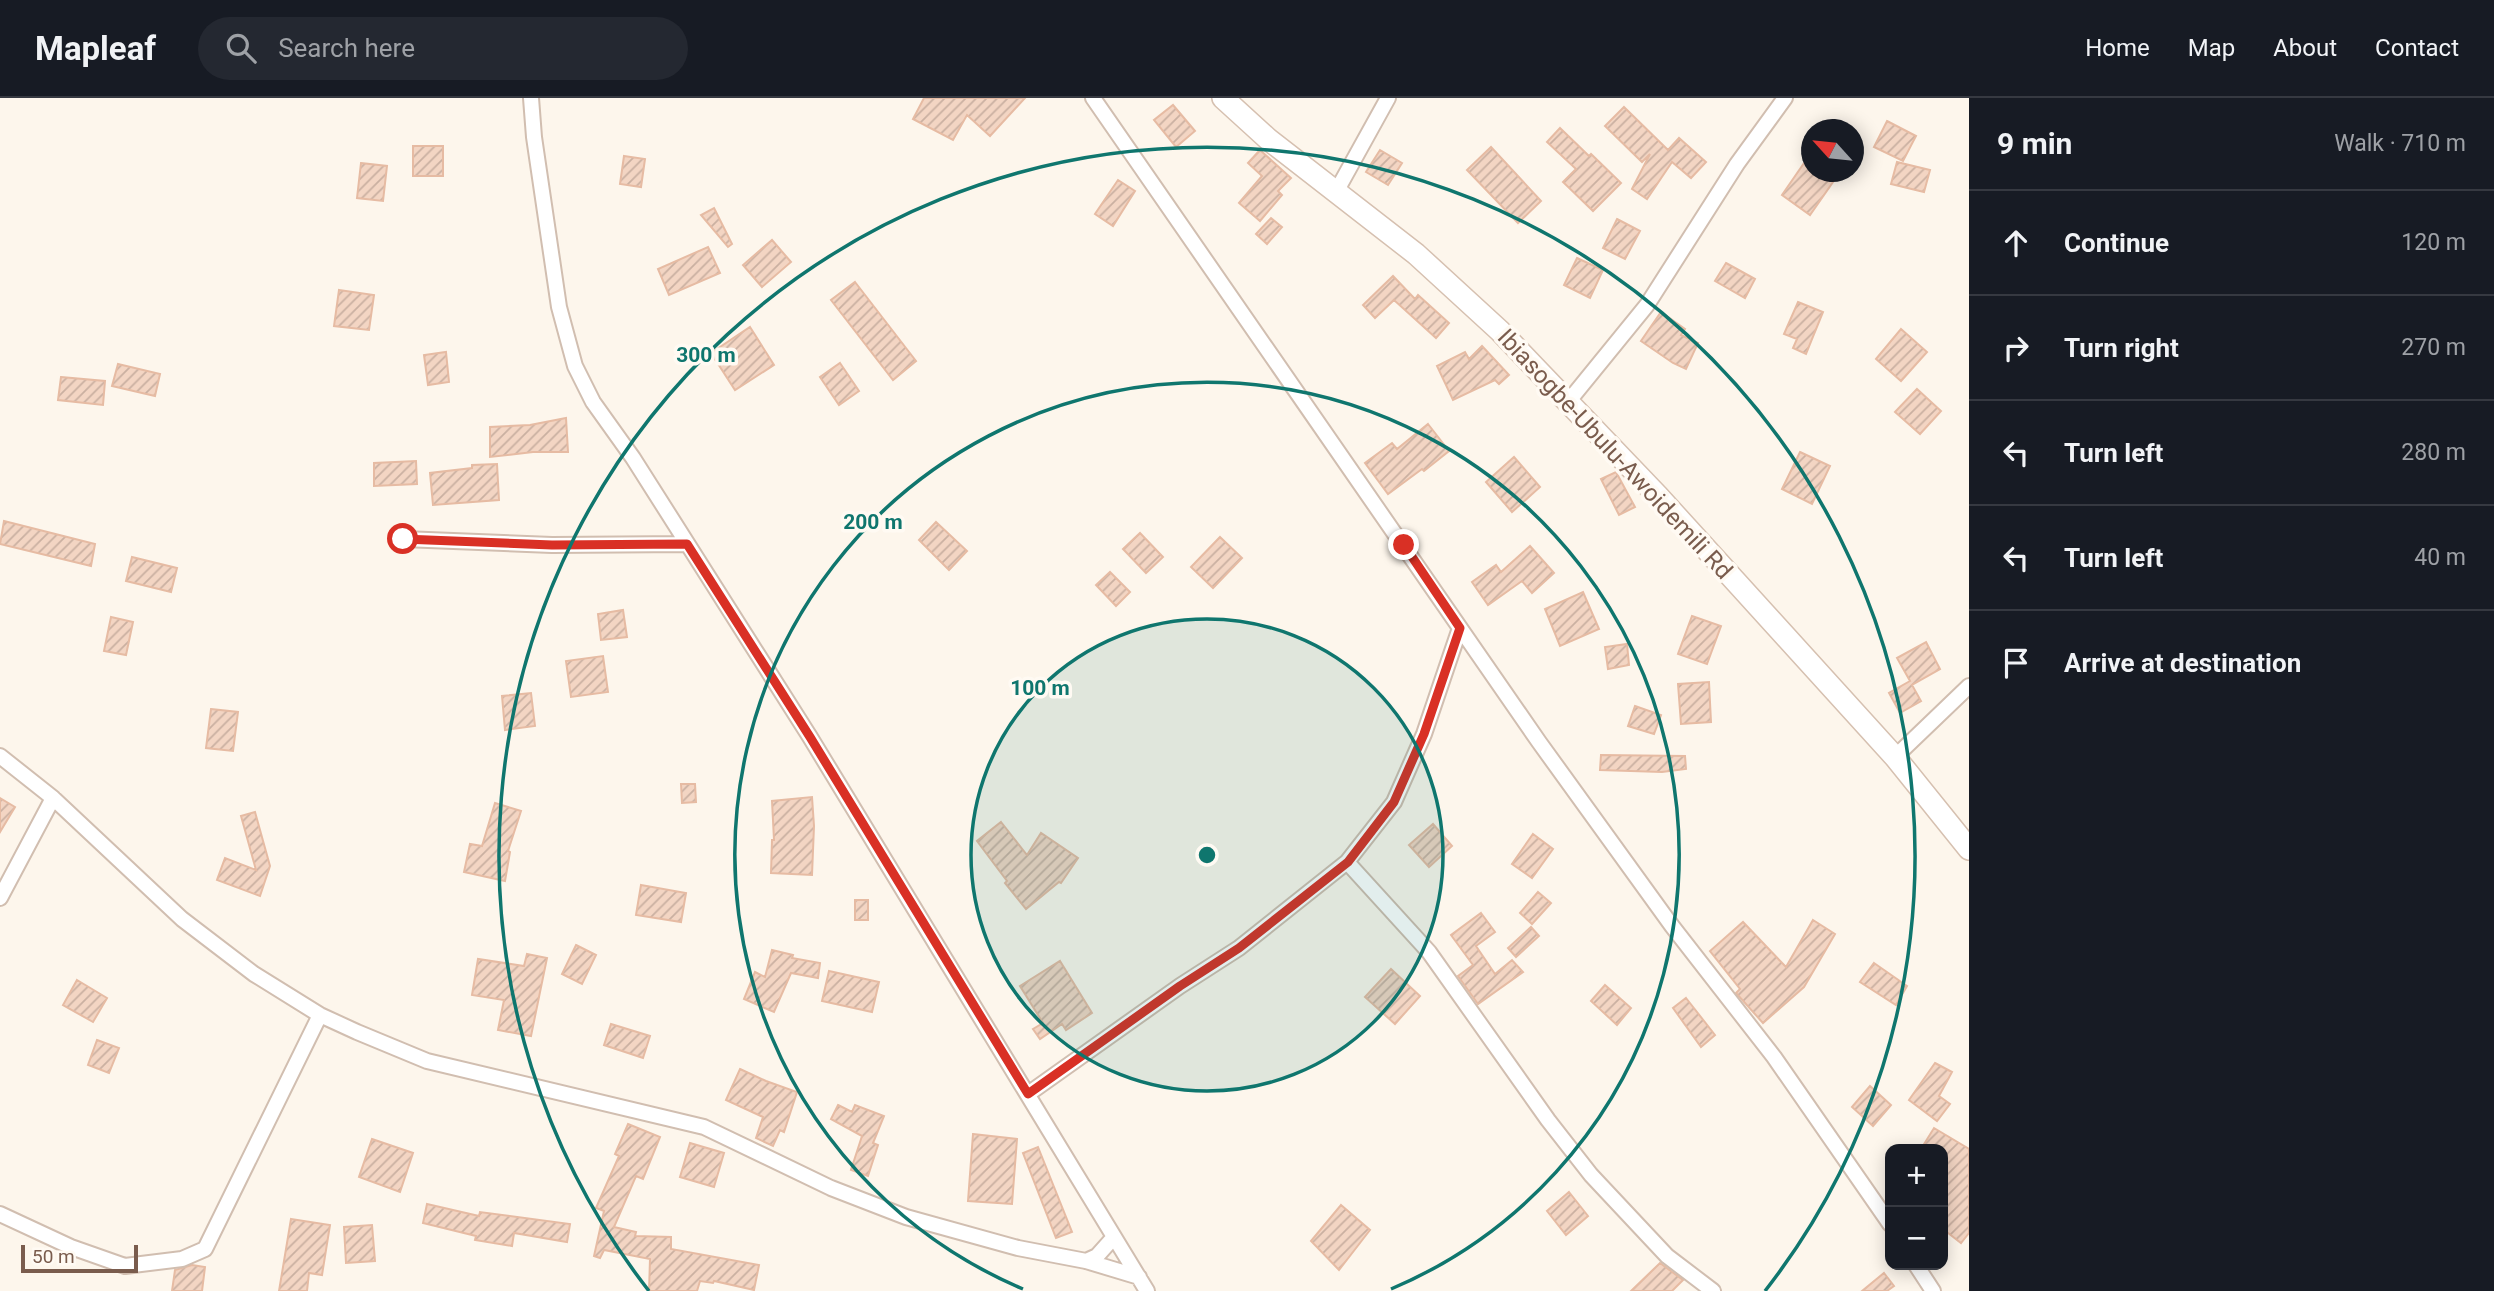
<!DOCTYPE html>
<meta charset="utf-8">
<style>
body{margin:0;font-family:Roboto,sans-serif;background:#242831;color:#f1f3f6}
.controls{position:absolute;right:21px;bottom:21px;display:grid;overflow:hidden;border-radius:14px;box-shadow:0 4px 18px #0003}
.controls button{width:63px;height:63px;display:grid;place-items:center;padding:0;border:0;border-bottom:2px solid #363941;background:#171b24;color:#f1f3f6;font:35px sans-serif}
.compass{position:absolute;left:1801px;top:21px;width:63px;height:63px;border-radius:50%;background:#171b24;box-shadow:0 4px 18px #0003;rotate:297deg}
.scale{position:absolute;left:21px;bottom:18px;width:117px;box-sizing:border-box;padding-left:7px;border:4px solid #7a5c4d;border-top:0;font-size:19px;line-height:24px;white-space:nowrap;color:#7a5c4d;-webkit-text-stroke:5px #fffaf3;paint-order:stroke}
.stop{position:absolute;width:21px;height:21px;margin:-16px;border:5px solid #d93025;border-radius:50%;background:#fff}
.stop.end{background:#d93025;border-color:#fff;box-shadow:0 2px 7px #0008}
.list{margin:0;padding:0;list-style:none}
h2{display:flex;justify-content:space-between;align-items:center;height:91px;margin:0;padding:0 28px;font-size:30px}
h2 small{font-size:23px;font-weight:400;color:#9ea1a6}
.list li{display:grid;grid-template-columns:46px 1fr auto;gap:21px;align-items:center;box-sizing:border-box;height:105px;padding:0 28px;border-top:2px solid #363941}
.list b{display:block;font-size:26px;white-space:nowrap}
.list em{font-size:23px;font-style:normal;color:#9ea1a6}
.icon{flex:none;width:38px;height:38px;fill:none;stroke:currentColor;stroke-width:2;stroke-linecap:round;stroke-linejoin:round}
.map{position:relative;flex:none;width:1969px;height:1193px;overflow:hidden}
header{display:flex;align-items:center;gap:42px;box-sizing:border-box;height:98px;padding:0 35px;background:#171b24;border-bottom:2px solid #363941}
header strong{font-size:33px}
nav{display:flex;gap:38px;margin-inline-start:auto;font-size:24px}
.search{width:490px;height:63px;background:#242831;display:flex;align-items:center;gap:18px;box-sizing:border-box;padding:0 24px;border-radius:38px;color:#9ea1a6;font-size:26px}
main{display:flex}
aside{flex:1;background:#171b24}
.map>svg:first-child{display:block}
.building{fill:url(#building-hatch);stroke:#e6bba3;stroke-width:2}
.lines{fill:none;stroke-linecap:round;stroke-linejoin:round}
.street-casing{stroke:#d1beb0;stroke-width:18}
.secondary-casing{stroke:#d6c0b0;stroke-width:24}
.street{stroke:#fff;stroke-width:14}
.secondary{stroke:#fff;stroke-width:21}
.route{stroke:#d93025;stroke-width:9}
.ring{fill:none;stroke:#0f766e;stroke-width:3.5}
.labels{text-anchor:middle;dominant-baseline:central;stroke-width:7;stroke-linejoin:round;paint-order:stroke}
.street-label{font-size:24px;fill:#7a5c4d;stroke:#fffaf3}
.centre{fill:#0f766e;stroke:#fffaf3;stroke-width:3.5}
.ring-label{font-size:21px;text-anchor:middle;font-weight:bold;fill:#0f766e;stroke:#fffaf3;stroke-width:7;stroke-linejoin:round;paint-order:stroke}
</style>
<header>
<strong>Mapleaf</strong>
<div class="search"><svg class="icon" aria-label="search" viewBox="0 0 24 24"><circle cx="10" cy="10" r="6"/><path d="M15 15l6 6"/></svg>Search here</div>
<nav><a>Home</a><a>Map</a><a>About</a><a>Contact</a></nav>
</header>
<main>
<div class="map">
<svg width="1969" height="1193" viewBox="0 0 1969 1193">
<defs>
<pattern id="building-hatch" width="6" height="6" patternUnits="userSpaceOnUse" patternTransform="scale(1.75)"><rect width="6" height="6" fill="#f3d5c3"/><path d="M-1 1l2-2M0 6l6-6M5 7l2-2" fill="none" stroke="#cab0a1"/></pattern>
</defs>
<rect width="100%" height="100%" fill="#fdf6ec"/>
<path class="building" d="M924,0h101l-35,38 -23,-21 -14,25 -40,-21z
M1173,7l22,26 -19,16 -22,-27z
M1624,9l44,43 11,-12 27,24 -15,16 -19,-16 -25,37 -15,-10 18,-35 -8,8 -37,-36z
M1887,23l29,15 -13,25 -29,-14z
M1560,30l29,28 2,-2 30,29 -28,28 -30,-29 13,-13 -29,-27z
M413,48h30v30h-30z
M1491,49l50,54 -23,22 -51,-53z
M1260,52l31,28 -13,13 4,4 -22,26 -21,-18 23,-27 -14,-13z
M1380,52l22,13 -14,22 -22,-13z
M1811,55v19h29l-30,43 -28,-20z
M624,58l21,3 -4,28 -21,-3z
M1897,64l33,8 -6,22 -33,-8z
M361,65l26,3 -4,35 -26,-3z
M1118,82l17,11 -22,35 -18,-12z
M714,110l18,36 -4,3 -27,-32z
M1271,120l11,9 -15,17 -11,-10z
M1617,121l23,12 -15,28 -22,-11z
M772,142l19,22 -29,25 -19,-22z
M708,149l12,26 -51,22 -11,-26z
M1577,160l26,12 -13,28 -26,-13z
M1726,165l29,16 -10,19 -30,-17z
M1393,178l22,23 3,-4 31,28 -13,15 -42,-38 -19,18 -12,-13z
M855,184l61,79 -23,19 -62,-80z
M339,192l35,5 -5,35 -35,-4z
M1798,204l25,10 -17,42 -13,-6 4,-9 -13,-5z
M1661,214l24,17 -4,6 17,8 -12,26 -13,-6 -32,-22z
M750,229l24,38 -39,25 -24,-37z
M1901,231l26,23 -26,29 -25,-22z
M1482,248l27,29 -10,9 -4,-4 -42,20 -16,-34 28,-14 4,7z
M446,254l3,30 -21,3 -4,-30z
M840,265l19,28 -20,14 -19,-28z
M118,266l42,10 -5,22 -43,-10z
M61,279l44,4 -2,24 -45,-5z
M1917,291l24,22 -21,23 -25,-22z
M566,320l2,34h-35l-43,5v-30l40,-2z
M1428,326l21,27 -25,20 -2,-2 -34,25 -23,-31 27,-20 5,6z
M1800,354l30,14 -18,38 -30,-15z
M1514,359l26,30 -28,25 -26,-30z
M416,363l1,23 -43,2v-23z
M497,366l2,36 -66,5 -3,-32 42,-5v-3z
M1616,374l19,35 -16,8 -18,-36z
M4,423l91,23 -4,22 -91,-22z
M936,424l31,29 -18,19 -30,-30z
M1140,435l23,24 -17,16 -23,-24z
M1220,439l22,21 -29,30 -22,-21z
M1530,448l24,27 -22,20 -10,-12 -34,24 -16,-23 24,-17 5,7z
M132,459l45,11 -6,24 -45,-11z
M1110,474l20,20 -14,14 -20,-21z
M1583,494l16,37 -39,17 -15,-37z
M623,512l4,27 -26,3 -3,-26z
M1692,518l29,10 -14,38 -29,-10z
M111,519l22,5 -7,33 -22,-4z
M1926,544l14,27 -28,16 9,16 -21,12 -11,-20 21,-12 -13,-23z
M1627,546l2,21 -21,4 -3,-22z
M603,558l5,36 -37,5 -5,-36z
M1709,584l2,40 -30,2 -3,-40z
M531,595l4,33 -30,4 -3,-34z
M1635,608l26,9 -7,19 -26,-8z
M211,611l27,3 -5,39 -27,-3z
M1601,657l84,1 1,13 -24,3 -62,-2z
M681,686h14l1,18 -14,1z
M812,699l2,29 -2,49 -41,-2 1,-33h2l-2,-39z
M0,700l15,9 -15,25z
M495,705l26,8 -13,40 2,1 -5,29 -41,-9 6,-28 12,2z
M255,714l15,54 -10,30 -43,-16 8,-22 31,12 -15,-54z
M1001,724l26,33 14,-22 37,25 -17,25 -2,-1 -33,27 -21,-26 2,-2 -30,-40z
M1433,726l19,22 -23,21 -20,-22z
M1533,736l20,15 -21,29 -20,-14z
M641,787l45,8 -5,29 -45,-7z
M1538,794l13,11 -19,21 -12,-11z
M855,802h13v20h-13z
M1481,815l14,19 -19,14 19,28 17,-14 11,12 -45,32 -20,-28 15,-11 -22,-30z
M1813,822l22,14 -31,53 -41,36 -27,-30 4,-4 -30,-38 33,-29 43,45z
M1531,829l8,9 -23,21 -8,-9z
M576,847l20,10 -14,29 -20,-10z
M772,852l21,5 -1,3 28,5 -2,15 -27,-5 -17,39 -30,-13 11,-27 10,5z
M527,856l20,4 -16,78 -33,-6 6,-30 -32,-5 6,-36 46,7z
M1060,863l32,52 -26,17 -4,-6 -22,15 -7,-10 10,-6 -23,-37z
M1874,865l33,23 -11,19 -36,-23z
M1391,871l29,27 -25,28 -30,-27z
M829,873l50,11 -7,30 -50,-11z
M77,882l30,18 -14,24 -30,-17z
M1605,887l26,23 -14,17 -26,-24z
M1686,900l29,37 -14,12 -28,-39z
M611,926l39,12 -7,22 -39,-13z
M97,942l22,8 -10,25 -21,-8z
M1935,965l17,9 -13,24 11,8 -13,17 -28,-21z
M740,971l26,12 31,11 -13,40 -4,-2 -7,16 -17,-8 7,-21 -37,-17z
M1870,988l21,19 -18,21 -21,-19z
M838,1007l14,7 3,-7 29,11 -11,27 5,2 -10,31 -17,-6 11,-34 -31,-17z
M628,1026l32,13 -17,42 -7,-3 -22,51 22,5 -1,4 36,1v12l88,16 -5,25 -40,-9 -1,2 -13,-2 -3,10h-48l1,-32 -46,-9 -4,8 -6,-2 10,-45 -8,-3 23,-52 -4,-2z
M1934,1030l35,21v84l-8,10 -18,-14v-80h-22z
M973,1036l44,5 -5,65 -44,-3z
M372,1041l41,14 -13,39 -41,-15z
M690,1045l34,10 -10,34 -34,-10z
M1038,1049l34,85 -16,6 -33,-85z
M1569,1094l19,24 -22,19 -19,-24z
M427,1106l52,12 1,-4 90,12 -3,18 -53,-9 -2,13 -37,-6 1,-4 -53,-13z
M1341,1107l29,25 -31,40 -28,-29z
M291,1121l39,6 -8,50 -13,-2 -2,18h-28z
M372,1127l3,36 -29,2 -2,-36z
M1660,1165l23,17 -11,11h-41z
M192,1167l13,2 -3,24h-30l3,-21z
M1884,1175l10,13 -7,5h-25z"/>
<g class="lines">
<g class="street-casing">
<path id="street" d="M531,0l3,39 25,170 16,59 18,36 40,56 177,279 337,554
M1093,0l446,644 133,184 102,131 116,167
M1336,94l52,-94
M1568,304l79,-97 90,-141 48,-66
M403,441l149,6 135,-1
M0,658l53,42 129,121 72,55 66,41 37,17 70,29 277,66 127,61 75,29 112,31 68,13 53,16
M1895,659l74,-71
M1347,764l82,90 119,168 43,55 76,81 46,35
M0,800l53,-100
M1028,996l152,-108 59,-38 108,-86 47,-60 30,-68 36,-106
M0,1116l71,33 54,19 57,-7 23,-10 115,-234
M1086,1163l11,-5 17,-19
M1916,1167l17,26"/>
</g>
<g class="secondary-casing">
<path id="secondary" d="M1223,0l45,41 148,115 84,77 158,165 237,261 74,92"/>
</g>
<use href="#street" class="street"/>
<use href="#secondary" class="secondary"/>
</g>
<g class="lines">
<path class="route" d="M403,441l149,6 135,-1 123,193 218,357 152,-108 59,-38 109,-86 46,-60 30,-68 36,-106 -56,-83"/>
</g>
<circle cx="1207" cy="757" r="236" fill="#0f766e" fill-opacity=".12"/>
<g class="ring">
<circle cx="1207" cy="757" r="236"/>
<path d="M1023 1191A472 472 0 1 1 1391 1191"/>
<path d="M649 1193A708 708 0 1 1 1765 1193"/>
</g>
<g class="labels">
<g class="street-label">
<text transform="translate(1615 356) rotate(47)">Ibiasogbe-Ubulu-Awoidemili Rd</text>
</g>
</g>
<circle cx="1207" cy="757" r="10" class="centre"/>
<g class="ring-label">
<text x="706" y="264">300 m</text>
<text x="873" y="431">200 m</text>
<text x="1040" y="597">100 m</text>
</g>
</svg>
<div class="controls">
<button>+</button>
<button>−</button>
</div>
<svg class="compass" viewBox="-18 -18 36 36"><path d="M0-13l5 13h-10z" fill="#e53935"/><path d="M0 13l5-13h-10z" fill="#9ea1a6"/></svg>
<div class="scale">50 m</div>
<div class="stop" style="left:403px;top:441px"></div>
<div class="stop end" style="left:1404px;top:447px"></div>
</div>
<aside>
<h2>9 min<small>Walk · 710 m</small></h2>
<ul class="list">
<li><svg class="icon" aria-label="ahead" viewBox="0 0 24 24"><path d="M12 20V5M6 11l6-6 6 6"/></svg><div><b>Continue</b></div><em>120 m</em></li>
<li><svg class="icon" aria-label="right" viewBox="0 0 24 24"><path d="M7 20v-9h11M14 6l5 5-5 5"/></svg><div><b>Turn right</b></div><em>270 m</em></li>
<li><svg class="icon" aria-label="left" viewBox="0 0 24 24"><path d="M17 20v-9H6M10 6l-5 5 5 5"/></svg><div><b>Turn left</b></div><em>280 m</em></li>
<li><svg class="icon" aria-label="left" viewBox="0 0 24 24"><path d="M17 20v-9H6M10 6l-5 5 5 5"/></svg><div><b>Turn left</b></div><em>40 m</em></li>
<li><svg class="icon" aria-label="arrive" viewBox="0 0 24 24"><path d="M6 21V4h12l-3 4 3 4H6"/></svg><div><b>Arrive at destination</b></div></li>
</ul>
</aside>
</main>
